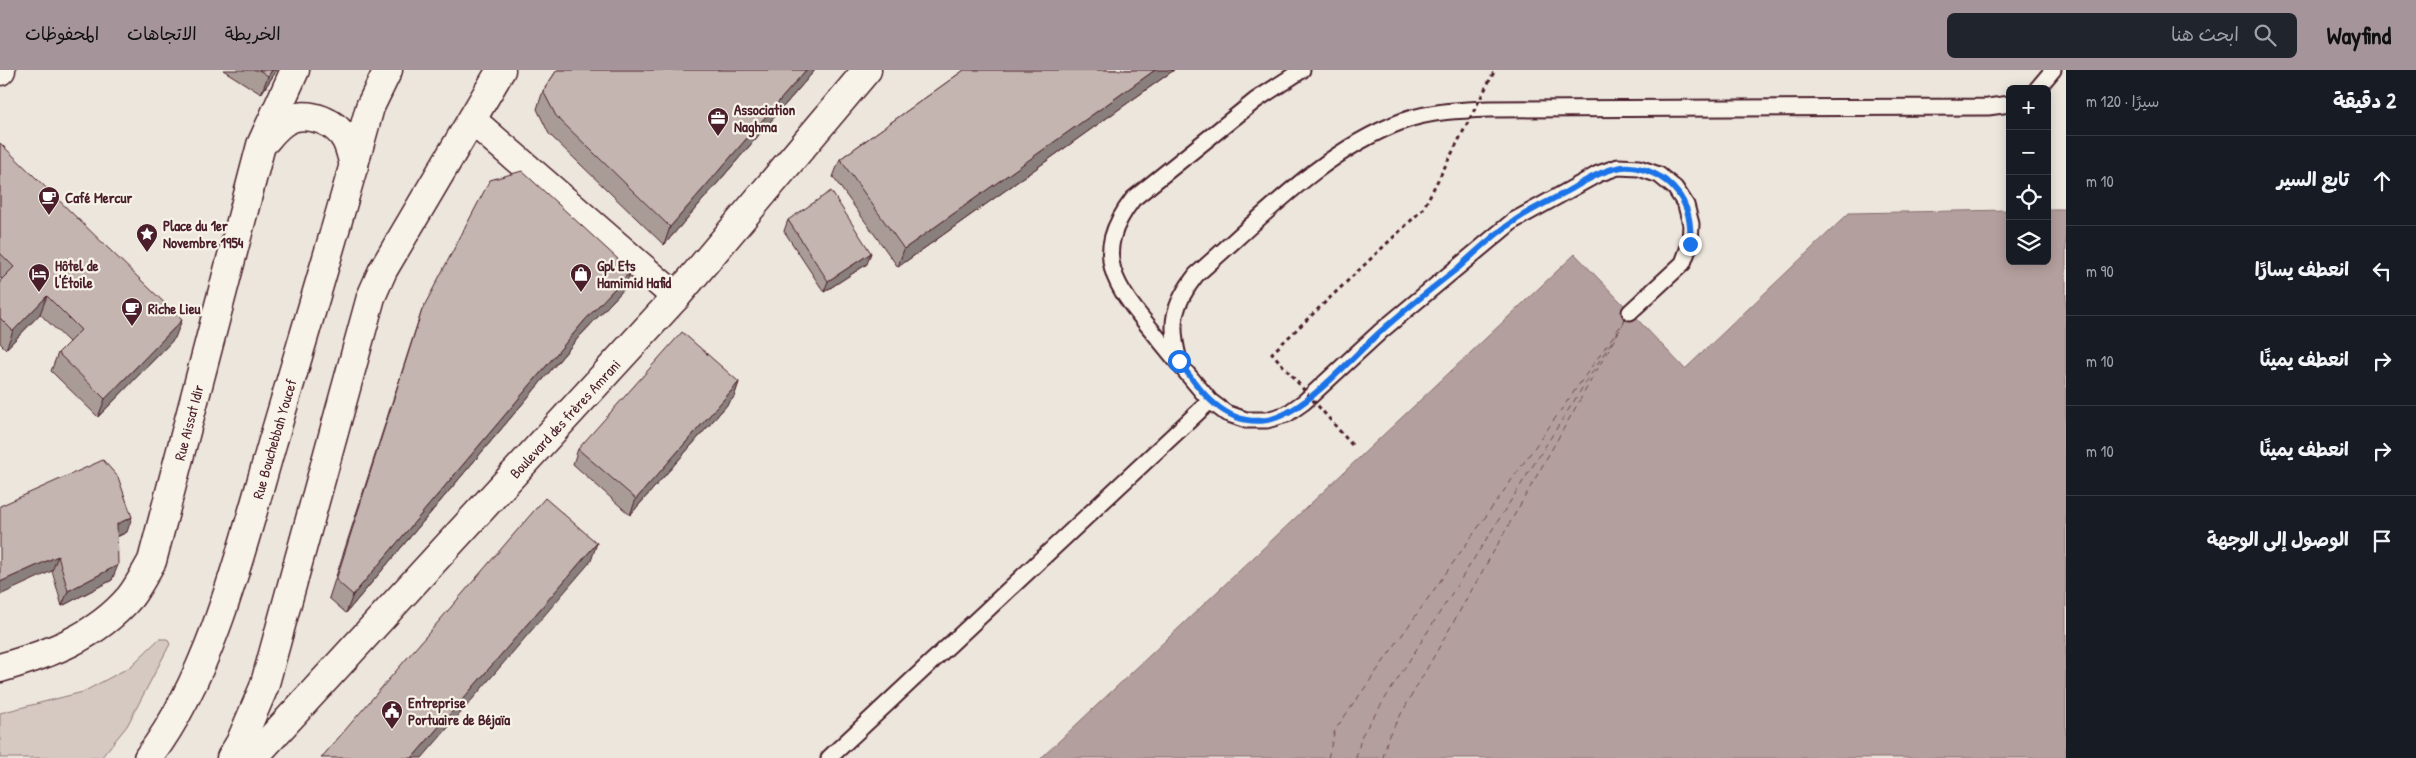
<!DOCTYPE html>
<html lang="ar">
<meta charset="utf-8">
<style>
body{margin:0;font-family:"Patrick Hand","Playpen Sans Arabic",sans-serif;background:#20242c;color:#f1f3f6;direction:rtl}
.controls{position:absolute;right:15px;top:15px;display:grid;overflow:hidden;border-radius:8px;box-shadow:0 2px 12px #0003}
.controls button{width:45px;height:45px;display:grid;place-items:center;padding:0;border:0;border-bottom:1px solid #363941;background:#171b24;color:#f1f3f6;font:25px sans-serif}
.stop{position:absolute;width:15px;height:15px;margin:-11px;border:4px solid #1a73e8;border-radius:50%;background:#fff}
.stop.end{background:#1a73e8;border-color:#fff;box-shadow:0 1px 5px #0008}
.list{margin:0;padding:0;list-style:none}
h2{display:flex;justify-content:space-between;align-items:center;height:65px;margin:0;padding:0 20px;font-size:21px}
h2 small{font-size:16px;font-weight:400;color:#9ea1a6}
.list li{display:grid;grid-template-columns:32px 1fr auto;gap:15px;align-items:center;box-sizing:border-box;height:90px;padding:0 20px;border-top:1px solid #363941}
.list b{display:block;font-size:19px;white-space:nowrap}
.list em{font-size:16px;font-style:normal;color:#9ea1a6}
.icon{flex:none;width:28px;height:28px;fill:none;stroke:currentColor;stroke-width:2;stroke-linecap:round;stroke-linejoin:round}
.map{position:relative;flex:none;width:2066px;height:688px;overflow:hidden;direction:ltr}
header{display:flex;align-items:center;gap:30px;box-sizing:border-box;height:70px;padding:0 25px;background:#a6949b;color:#111}
header strong{font-size:24px}
nav{display:flex;gap:28px;margin-inline-start:auto;font-size:18px}
.search{width:350px;height:45px;background:#20242c;display:flex;align-items:center;gap:12px;box-sizing:border-box;padding:0 18px;border-radius:8px;color:#9ea1a6;font-size:19px}
main{display:flex}
aside{flex:1;background:#171b24}
.map>svg:first-child{display:block}
.green{fill:#d5c9c2;stroke:#907476}
.water{fill:#b39f9d;stroke:#896c6f}
.lines{fill:none;stroke-linecap:round;stroke-linejoin:round}
.ferry{stroke:#6f4c53;stroke-width:1;stroke-dasharray:6 5;stroke-linecap:butt}
.service-casing{stroke:#4a1f2b;stroke-width:19}
.minor-casing{stroke:#4a1f2b;stroke-width:31}
.secondary-casing{stroke:#4a1f2b;stroke-width:31}
.service{stroke:#f7f3e8;stroke-width:15}
.minor{stroke:#f7f3e8;stroke-width:28}
.secondary{stroke:#f7f3e8;stroke-width:28}
.path-bridge{stroke:#4a1f2b;stroke-width:3;stroke-dasharray:4 4;stroke-linecap:butt}
.wall{fill:#a99c97;stroke:#4a1f2b}
.shaded-wall{fill:#897f7b;stroke:#4a1f2b}
.building{fill:#c4b5b0;stroke:#4a1f2b}
.route{stroke:#1a73e8;stroke-width:6}
.labels{text-anchor:middle;dominant-baseline:central;stroke-width:4.5;stroke-linejoin:round;paint-order:stroke}
.poi-label{font-size:15px;font-weight:bold;fill:#4a1f2b;stroke:#f7f3e8;text-anchor:start}
.street-label{font-size:15px;fill:#4a1f2b;stroke:#f7f3e8}
</style>
<header>
<strong>Wayfind</strong>
<div class="search"><svg class="icon" aria-label="search" viewBox="0 0 24 24"><circle cx="10" cy="10" r="6"/><path d="M15 15l6 6"/></svg>ابحث هنا</div>
<nav><a>الخريطة</a><a>الاتجاهات</a><a>المحفوظات</a></nav>
</header>
<main>
<aside>
<h2>2 دقيقة<small>سيرًا · 120 m</small></h2>
<ul class="list">
<li><svg class="icon" aria-label="ahead" viewBox="0 0 24 24"><path d="M12 20V5M6 11l6-6 6 6"/></svg><div><b>تابع السير</b></div><em>10 m</em></li>
<li><svg class="icon" aria-label="left" viewBox="0 0 24 24"><path d="M17 20v-9H6M10 6l-5 5 5 5"/></svg><div><b>انعطف يسارًا</b></div><em>90 m</em></li>
<li><svg class="icon" aria-label="right" viewBox="0 0 24 24"><path d="M7 20v-9h11M14 6l5 5-5 5"/></svg><div><b>انعطف يمينًا</b></div><em>10 m</em></li>
<li><svg class="icon" aria-label="right" viewBox="0 0 24 24"><path d="M7 20v-9h11M14 6l5 5-5 5"/></svg><div><b>انعطف يمينًا</b></div><em>10 m</em></li>
<li><svg class="icon" aria-label="arrive" viewBox="0 0 24 24"><path d="M6 21V4h12l-3 4 3 4H6"/></svg><div><b>الوصول إلى الوجهة</b></div></li>
</ul>
</aside>
<div class="map">
<svg width="2066" height="688" viewBox="0 0 2066 688">
<rect width="100%" height="100%" fill="#ece6dd"/>
<filter id="ink" filterUnits="userSpaceOnUse"><feTurbulence type="fractalNoise" baseFrequency=".02" numOctaves="2"/><feDisplacementMap in="SourceGraphic" scale="10" xChannelSelector="R" yChannelSelector="G"/><feConvolveMatrix kernelMatrix="1 2 1 2 8 2 1 2 1" color-interpolation-filters="sRGB"/></filter>
<g filter="url(#ink)">
<path class="green" d="M159,569h8l3,5 -43,82 -26,32h-101v-45l83,-21 47,-25z"/>
<path class="water" d="M2047,139h19v549h-1025l534,-504 110,115 164,-156 161,-3v51h37z"/>
<g class="lines">
<path class="ferry" d="M1328,688l7,-28 291,-412
M1356,688l6,-23 259,-408
M1383,688l5,-21 238,-418"/>
<g class="service-casing">
<path id="service" d="M1302,0l-46,30 -123,99c-43,56 -18,87 21,134 18,23 37,45 56,68l16,12 20,7h21l20,-6 17,-12 77,-71 132,-110 85,-47 20,-7 21,1 20,7 16,13 11,17 5,19 -1,20 -7,19 -53,49
M2037,19l16,-19
M1179,290c-10,-36 -6,-55 17,-85 63,-55 128,-125 207,-154 28,-10 58,-11 87,-12l498,-2 22,-3
M829,688l381,-357"/>
</g>
<g class="minor-casing">
<g id="minor">
<path d="M0,1l1,-1"/>
<path d="M472,50l204,177"/>
<path d="M231,688l9,-15 24,-56 107,-390 12,-27 118,-200"/>
<path id="s1" d="M253,688l423,-461 191,-227"/>
</g>
</g>
<g class="secondary-casing">
<g id="secondary">
<path d="M266,70c7,-9 15,-18 26,-22 19,-6 44,4 54,22 4,8 6,17 8,26"/>
<path id="s2" d="M0,598c49,-14 96,-31 130,-71 8,-10 15,-24 22,-36l109,-416 34,-75"/>
<path id="s3" d="M148,688c64,-83 95,-214 124,-314 33,-112 67,-224 98,-337l18,-37"/>
</g>
</g>
<use href="#service" class="service"/>
<use href="#minor" class="minor"/>
<use href="#secondary" class="secondary"/>
<path class="path-bridge" d="M1352,375l-80,-92 151,-144 72,-139"/>
</g>
<path class="wall" d="M223,0h54l-16,24z
M557,0h258l-151,175 -115,-111 -12,-25 6,-18z
M964,0h210l-276,197 -65,-90 7,-18z
M0,73l175,195 -77,79 -47,-46 7,-18 11,-11 -29,-28 -34,35 -6,-6v-62l2,-2 -2,-1z
M788,150l79,44 -43,28 -40,-61z
M624,219l-46,49 -232,275 -17,-15 87,-270 6,-18z
M739,312l-5,15 -104,118 -57,-51 5,-15z
M0,436l127,26 -10,5 -5,43 -50,26 -10,-35z"/>
<path class="shaded-wall" d="M272,0h5l-16,24 7,-18z
M806,0h9l-151,175 6,-18z
M1155,0h19l-276,197 6,-18z
M871,183l-4,11 -43,28 4,-11z
M631,201l-7,18 -46,49 -232,275 7,-18 232,-275z
M47,226l-7,18 -34,35 7,-18z
M182,250l-7,18 -77,79 7,-18z
M739,312l-5,15 -104,118 6,-16z
M132,447l-5,15 -16,7 6,-15z
M597,473l-6,18 -169,197h-10z
M58,486l-6,15 -52,24v-13z
M118,495l-6,15 -50,26 6,-15z"/>
<path class="building" d="M259,0h13l-4,6z
M557,0h249l-136,157 -114,-111 -13,-25z
M964,0h191l-251,179 -64,-90z
M0,73l182,177 -77,79 -47,-46 23,-23 -34,-34 -34,35 -13,-13v-37l14,-14 -14,-14z
M522,101l109,100 -46,49 -232,275 -17,-15 86,-270 68,-130z
M831,121l40,62 -43,28 -40,-61z
M682,262l57,50 -103,117 -58,-50z
M103,390l15,17 14,40 -15,7 1,41 -50,26 -10,-35 -58,26v-76z
M545,428l52,45 -185,215h-91z"/>
</g>
<g class="lines" filter="url(#ink)">
<path class="route" d="M1179,291c21,30 46,66 88,59 37,-6 84,-62 112,-87 25,-23 52,-44 79,-65 18,-16 35,-33 55,-46 16,-12 35,-20 53,-30 16,-9 32,-20 51,-24 16,-4 36,3 49,13 21,17 26,38 24,63"/>
</g>
<defs>
<g id="office-pin" transform="scale(1.125)"><path d="M0 17L-7.5 6A9.5 9.5 0 1 1 7.5 6Z" fill="#4a1f2b" stroke="#f7f3e8"/><path d="M-6-3h4V-5.5h4V-3h4V5H-6ZM-1-4.5V-3h2v-1.5ZM-6 0V1H6V0Z" fill="#fff"/></g>
<g id="cafe-pin" transform="scale(1.125)"><path d="M0 17L-7.5 6A9.5 9.5 0 1 1 7.5 6Z" fill="#4a1f2b" stroke="#f7f3e8"/><path d="M-5.5-4.5H6V0H3Q3 3.5 0 3.5H-2.5Q-5.5 3.5-5.5 0ZM3-3.2v2h1.7v-2ZM-6 4.5H4V6H-6Z" fill="#fff"/></g>
<g id="sight-pin" transform="scale(1.125)"><path d="M0 17L-7.5 6A9.5 9.5 0 1 1 7.5 6Z" fill="#4a1f2b" stroke="#f7f3e8"/><path d="M0-6L1.8-2.2L6-1.7L2.9 1.2L3.7 5.4L0 3.3L-3.7 5.4L-2.9 1.2L-6-1.7L-1.8-2.2Z" fill="#fff"/></g>
<g id="hotel-pin" transform="scale(1.125)"><path d="M0 17L-7.5 6A9.5 9.5 0 1 1 7.5 6Z" fill="#4a1f2b" stroke="#f7f3e8"/><path d="M-6-4.5h1.5V1H6V5H4.5V3h-9V5H-6ZM-4 0a1.8 1.8 0 1 1 3.6 0ZM.5 0V-2.5h3Q6-2.5 6 0Z" fill="#fff"/></g>
<g id="shop-pin" transform="scale(1.125)"><path d="M0 17L-7.5 6A9.5 9.5 0 1 1 7.5 6Z" fill="#4a1f2b" stroke="#f7f3e8"/><path d="M-5-2.5h2.3a2.7 3.5 0 0 1 5.4 0H5L5.5 6h-11ZM-1.5-2.5h3a1.5 2.3 0 0 0-3 0Z" fill="#fff"/></g>
<g id="civic-pin" transform="scale(1.125)"><path d="M0 17L-7.5 6A9.5 9.5 0 1 1 7.5 6Z" fill="#4a1f2b" stroke="#f7f3e8"/><path d="M-.6-6.5H3V-4.5H.6V-3L4-1V1h2V6H-6V1h2V-1L-.6-3ZM-1.2 2.5V6h2.4V2.5Z" fill="#fff"/></g>
</defs>
<g fill-rule="evenodd">
<use href="#office-pin" x="718" y="48"/>
<use href="#cafe-pin" x="49" y="127"/>
<use href="#sight-pin" x="147" y="164"/>
<use href="#hotel-pin" x="39" y="204"/>
<use href="#shop-pin" x="581" y="204"/>
<use href="#cafe-pin" x="132" y="238"/>
<use href="#civic-pin" x="392" y="641"/>
</g>
<g class="labels">
<g class="poi-label">
<text x="734" y="39">Association<tspan x="734" dy="17">Naghma</tspan></text>
<text x="65" y="127">Café Mercur</text>
<text x="163" y="155">Place du 1er<tspan x="163" dy="17">Novembre 1954</tspan></text>
<text x="55" y="195">Hôtel de<tspan x="55" dy="17">l'Étoile</tspan></text>
<text x="597" y="195">Gpl Ets<tspan x="597" dy="17">Hamimid Hafid</tspan></text>
<text x="148" y="238">Riche Lieu</text>
<text x="408" y="632">Entreprise<tspan x="408" dy="17">Portuaire de Béjaïa</tspan></text>
</g>
<g class="street-label">
<text stroke="none"><textPath href="#s1" startOffset="461">Boulevard des frères Amrani</textPath></text>
<text stroke="none"><textPath href="#s2" startOffset="336">Rue Aissat Idir</textPath></text>
<text stroke="none"><textPath href="#s3" startOffset="345">Rue Bouchebbah Youcef</textPath></text>
</g>
</g>
</svg>
<div class="controls">
<button>+</button>
<button>−</button>
<button><svg class="icon" aria-label="locate" viewBox="0 0 24 24"><circle cx="12" cy="12" r="6"/><path d="M12 2v4M12 18v4M2 12h4M18 12h4"/></svg></button>
<button><svg class="icon" aria-label="layers" viewBox="0 0 24 24"><path d="M12 4l9 5-9 5-9-5zM3 14l9 5 9-5"/></svg></button>
</div>
<div class="stop" style="left:1179px;top:291px"></div>
<div class="stop end" style="left:1690px;top:174px"></div>
</div>
</main>
